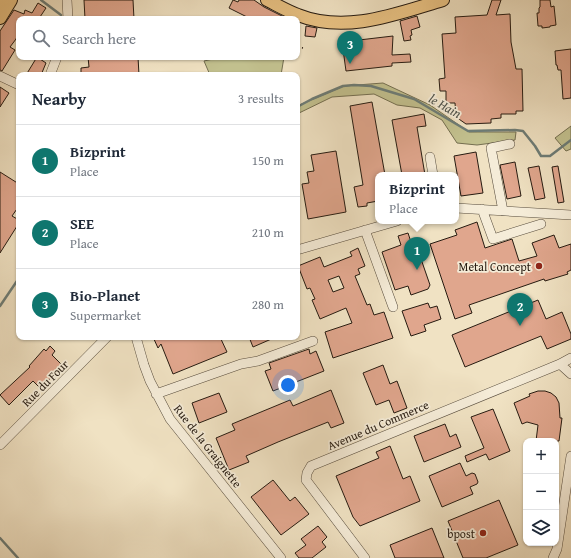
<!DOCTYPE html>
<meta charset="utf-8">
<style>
body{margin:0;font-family:"Gentium Book Plus",serif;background:#f2f2f3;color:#1f2937}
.controls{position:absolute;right:12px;bottom:12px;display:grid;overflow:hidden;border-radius:8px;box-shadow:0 1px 3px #0004}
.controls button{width:36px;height:36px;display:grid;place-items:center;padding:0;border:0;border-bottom:1px solid #e0e1e3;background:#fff;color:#1f2937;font:20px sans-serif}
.you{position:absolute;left:288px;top:385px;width:14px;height:14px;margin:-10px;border:3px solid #fff;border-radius:50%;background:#1a73e8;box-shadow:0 0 0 6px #1a73e833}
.badge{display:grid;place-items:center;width:26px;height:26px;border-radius:50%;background:#0f766e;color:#fff;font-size:13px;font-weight:700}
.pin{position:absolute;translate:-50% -33px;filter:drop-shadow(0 1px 2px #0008)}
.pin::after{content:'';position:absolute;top:21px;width:14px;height:12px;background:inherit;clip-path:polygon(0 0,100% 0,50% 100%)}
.popup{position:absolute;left:375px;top:172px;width:84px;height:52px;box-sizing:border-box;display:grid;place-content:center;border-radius:8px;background:#fff;filter:drop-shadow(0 1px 3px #0005);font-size:13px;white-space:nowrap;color:#747a83}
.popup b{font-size:15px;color:#1f2937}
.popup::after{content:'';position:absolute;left:50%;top:100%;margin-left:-8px;border:8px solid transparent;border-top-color:#fff}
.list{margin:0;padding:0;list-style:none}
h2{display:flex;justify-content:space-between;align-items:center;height:52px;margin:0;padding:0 16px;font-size:17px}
h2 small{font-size:13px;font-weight:400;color:#747a83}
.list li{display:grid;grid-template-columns:26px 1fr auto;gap:12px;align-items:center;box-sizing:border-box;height:72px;padding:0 16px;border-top:1px solid #e0e1e3}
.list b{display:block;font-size:15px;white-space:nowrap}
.list p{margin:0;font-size:13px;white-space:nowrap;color:#747a83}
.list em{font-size:13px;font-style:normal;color:#747a83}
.icon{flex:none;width:22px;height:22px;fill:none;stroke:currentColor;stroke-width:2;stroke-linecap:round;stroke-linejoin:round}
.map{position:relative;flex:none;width:571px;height:558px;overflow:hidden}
.search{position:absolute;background:#fff;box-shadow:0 1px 3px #0004;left:16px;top:16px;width:284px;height:44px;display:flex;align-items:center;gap:10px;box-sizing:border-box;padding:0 14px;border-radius:8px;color:#747a83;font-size:15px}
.panel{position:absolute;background:#fff;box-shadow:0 1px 3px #0004;left:16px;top:72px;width:284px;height:268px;border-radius:8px}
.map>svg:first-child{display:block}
.green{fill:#c2c08e;stroke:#746e50}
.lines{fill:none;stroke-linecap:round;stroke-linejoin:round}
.stream{stroke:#6d7c76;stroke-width:2.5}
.building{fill:#e0a68d;stroke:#261b11;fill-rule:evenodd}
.minor-casing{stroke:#584d3e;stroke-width:10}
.major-casing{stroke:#261b11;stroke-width:14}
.path{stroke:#261b11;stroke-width:1.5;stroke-dasharray:3 2;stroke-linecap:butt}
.minor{stroke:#f5ecd8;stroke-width:9}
.major{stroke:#e8c182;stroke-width:12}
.poi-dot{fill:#8f2418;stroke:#f5ecd8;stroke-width:1.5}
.labels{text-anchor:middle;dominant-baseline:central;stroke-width:3.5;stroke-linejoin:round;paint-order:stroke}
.poi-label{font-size:12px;fill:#261b11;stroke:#f5ecd8;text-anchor:end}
.street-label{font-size:12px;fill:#261b11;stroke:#f5ecd8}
.water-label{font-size:13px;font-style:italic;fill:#4f534c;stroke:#f5ecd8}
</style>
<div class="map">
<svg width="571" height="558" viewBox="0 0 571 558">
<rect width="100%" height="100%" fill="#f0e2c3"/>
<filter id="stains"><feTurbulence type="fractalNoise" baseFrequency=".005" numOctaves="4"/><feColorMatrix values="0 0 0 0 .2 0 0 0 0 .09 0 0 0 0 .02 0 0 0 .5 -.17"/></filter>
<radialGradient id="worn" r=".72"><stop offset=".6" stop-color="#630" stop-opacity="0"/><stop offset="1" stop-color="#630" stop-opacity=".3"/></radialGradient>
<path class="green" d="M222,57h62l-3,18h-71l-6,-14z
M383,83l47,22 39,27h47l-1,8 -38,5 -20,-2 -15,-23 -22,-12 -23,-3 -23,-11 -42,3 -35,17v-8l47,-20z
M571,126v23l-5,2 -11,-13z"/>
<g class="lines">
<path class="stream" d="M41,0l20,15
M297,107l15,-8 31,-13 11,-1 17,1 43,13 54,32 47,-1 8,1 12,15 6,10h9l21,-16
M0,306l19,-28
M0,538l18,20"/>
</g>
<path class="building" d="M84,0h49l1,19h-49z
M233,0l5,2 1,-2h15l10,7 24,12h-37l-22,-11z
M492,0h9l-5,15 14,-1 1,28 5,27h6l1,42h-7v3h-15v4l-10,1v4l-25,1 -10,-7 -1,-14h-9v-12h-6l-1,-12 6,-1 -3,-44 14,-1 -1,-16 32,-2z
M540,0h10l1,7 3,-1 2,19 -6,1v1l-8,1v-2h-4l-1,-13h2v-5l1,-1z
M38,3l8,5 -6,9 5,2h-26v13l-3,7 -6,8 5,3 -13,21 -2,-1v-39l14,-21 10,4 1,-4 7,3z
M417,16l3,11 -9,3 1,5 -2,1 1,4 -7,1 -4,-20z
M306,26l11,2 -2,9 -10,-1z
M393,36l-1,19 18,-1 1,8 -19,1v3l-46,5 -4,-29z
M571,49v49l-8,1 -2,-29h-3l-1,-5h-1l-1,-14z
M37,57l9,6 -5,12h-15z
M88,57h50l1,18h-58v-7l8,-1z
M0,87l9,6 -9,14z
M372,102l13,73h-7v26l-11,2v3l-9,1 -4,-20 9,-2 -13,-79z
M424,114l2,12 -9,1 8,48h-23l-10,-55z
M336,151l10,61 -38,7 -6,-35 7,-1 -2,-11 7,-1 -3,-16z
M476,152l7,41 -22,3 -7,-40z
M515,162l6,34 -14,3 -7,-34z
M539,166l6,32 -10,2 -7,-32z
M558,166l6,36 -6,1 -6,-36z
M0,172l19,12v22l-7,10 7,4v3l-19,30z
M477,222l8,26 27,-9 7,22 18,-5 -5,-13 22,-8 5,13 12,-4v26l-4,2 1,2 -23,7 -1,-2 -75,26 3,8 -17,6 -25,-75 27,-9 -2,-5z
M408,233l9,27 4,-1 9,26 -2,4 -17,6 -3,-9 -13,4 -13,-38 19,-7 -3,-9z
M358,248l7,18 -7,3 2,5 -5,2 12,29 3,-1 4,11 10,-3 9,26 -60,20 -8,-26 27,-9 -6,-15 -26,11 -8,-19 3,-1 -5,-11 -3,1 -9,-23 22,-9 4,10 28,-11 -2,-4zM339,276l5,12 -11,4 -5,-12z
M538,300l8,19 16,-7 9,22v5l-24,10 -6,-13 -76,31 -13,-32z
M428,303l2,5 7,-2 4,13 -17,6 2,6 -15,5 -9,-25z
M153,337h67l7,15 -54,22 -12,-30 -3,4z
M249,337h27l-23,10z
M50,346l5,5 -3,4 11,11 -1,1 2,2 -7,7 -2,-2 -15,14 -7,-7 -24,24 -9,-10 30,-28 -1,-1 15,-17 2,2z
M309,349l1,5 6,-3 8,20 -51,20 -8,-20 6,-2 -2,-6z
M383,365l7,19 7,-3 10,27 -13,5 -5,-13 -13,5 -13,-32z
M331,390l13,33 -13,5 -3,-6 -50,20 -32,14 3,6 -20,8 -13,-32 19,-8 -3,-6 58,-24 3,6z
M538,391h7l6,2 5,4 3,6 1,15h2l-3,23h-23l2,-16 -11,-3 -5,2 -8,-21 16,-7 -1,-2z
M219,393l8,19 -28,11 -7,-20z
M493,409l17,42 -21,9 -3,-6 -19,8 -2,-6 19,-8 -13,-31z
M445,424l5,13 6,-3 5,13 -37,15 -10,-26z
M390,446l13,33 7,-3 10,25 -60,25 -7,-9 -17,-41 43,-18 -3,-6z
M460,463l6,13 6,-3 3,1 3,8 -1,2 -7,3 3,7 -31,13 -13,-31z
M273,480l17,21 5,-4 14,17 -28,21 -30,-38z
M499,500l19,45 -32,13h-23l-15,-37z
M318,526l9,11 -5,5 4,5 -14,11h-13l-4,-5 11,-8 -5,-6z
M432,528l12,30h-49l-5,-13z"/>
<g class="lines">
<g class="minor-casing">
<path id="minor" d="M67,0l1,19
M50,75l7,-18
M0,76l19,9
M430,157l3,18
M456,208l115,7
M482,209l11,30 48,-15
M503,211l-12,-63 19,-4
M365,230l28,77
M297,250l100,-29
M136,337l8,28 6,16 20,38 111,139
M560,364l11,10
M156,394l85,-30 17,-3 55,-20
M0,445l107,-108
M365,558l-59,-78 1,-7 4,-7 249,-102 11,-6
M553,558l4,-9 14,-93"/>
</g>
<g class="major-casing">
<path id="major" d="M267,0c10,5 20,11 31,15 48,19 98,-1 145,-15
M0,1v-1
M0,18l11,-18"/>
</g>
<path class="path" d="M297,47l6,1
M189,59l4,-2"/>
<use href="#minor" class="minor"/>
<use href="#major" class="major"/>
</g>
<g class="poi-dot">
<circle cx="539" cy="266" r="4"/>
<circle cx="483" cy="533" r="4"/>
</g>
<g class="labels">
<g class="poi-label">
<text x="531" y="266">Metal Concept</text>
<text x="475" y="533">bpost</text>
</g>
<g class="street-label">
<text transform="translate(45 383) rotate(-45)">Rue du Four</text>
<text transform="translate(378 425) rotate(-23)">Avenue du Commerce</text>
<text transform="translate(208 446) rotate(52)">Rue de la Graignette</text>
</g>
<g class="water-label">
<text transform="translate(445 106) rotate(30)">le Hain</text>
</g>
</g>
<rect width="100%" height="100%" filter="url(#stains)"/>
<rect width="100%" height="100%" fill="url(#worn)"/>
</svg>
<div class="controls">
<button>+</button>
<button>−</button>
<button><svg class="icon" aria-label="layers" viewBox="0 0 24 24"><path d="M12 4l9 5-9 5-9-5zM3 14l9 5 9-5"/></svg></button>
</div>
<div class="you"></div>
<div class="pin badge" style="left:417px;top:270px">1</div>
<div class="popup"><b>Bizprint</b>Place</div>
<div class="pin badge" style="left:520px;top:326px">2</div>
<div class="pin badge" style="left:350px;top:64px">3</div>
<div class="search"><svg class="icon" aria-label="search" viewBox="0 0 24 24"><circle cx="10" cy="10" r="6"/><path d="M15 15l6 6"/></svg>Search here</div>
<section class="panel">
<h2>Nearby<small>3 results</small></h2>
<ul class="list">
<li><span class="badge">1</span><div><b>Bizprint</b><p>Place</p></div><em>150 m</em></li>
<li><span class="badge">2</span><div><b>SEE</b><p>Place</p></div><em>210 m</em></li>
<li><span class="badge">3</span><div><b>Bio-Planet</b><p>Supermarket</p></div><em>280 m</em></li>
</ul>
</section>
</div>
